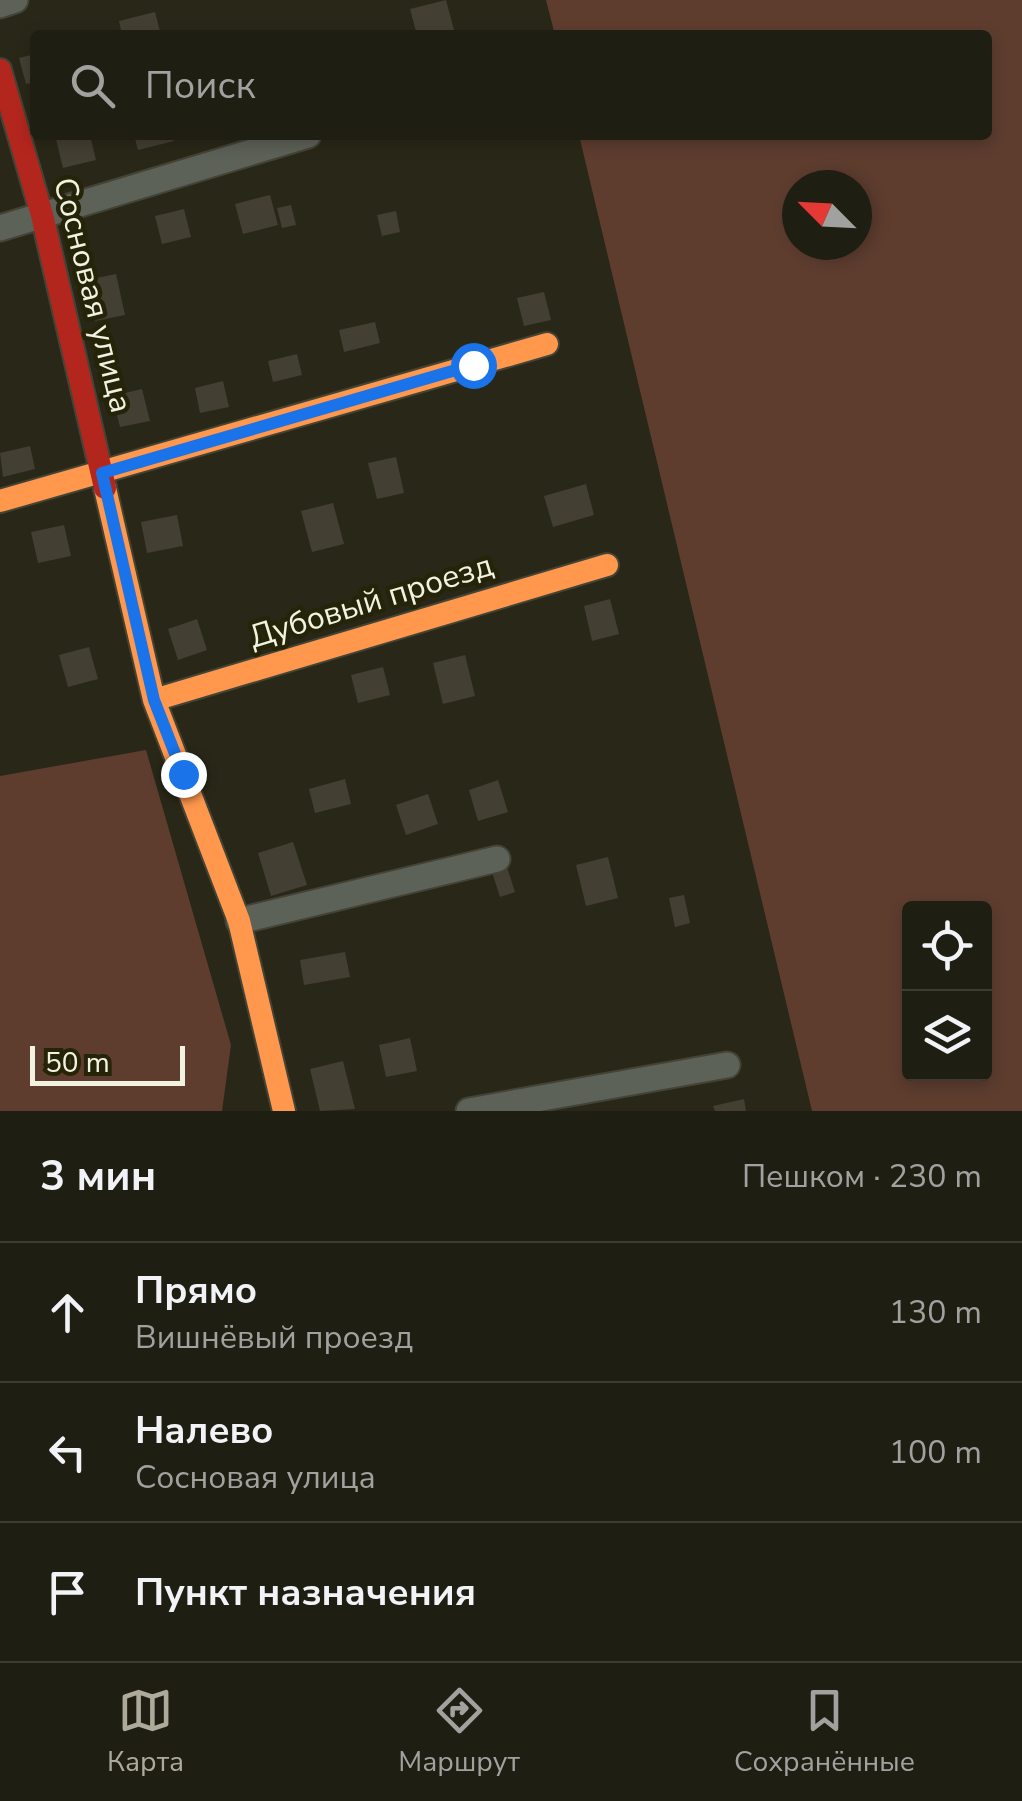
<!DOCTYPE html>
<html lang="ru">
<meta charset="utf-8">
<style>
body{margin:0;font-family:"Nunito Sans",sans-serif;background:#2c2b20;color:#f1f3f6}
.controls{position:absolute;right:30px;bottom:30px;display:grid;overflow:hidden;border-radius:10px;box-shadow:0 5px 15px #0003}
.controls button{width:90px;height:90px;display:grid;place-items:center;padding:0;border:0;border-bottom:2px solid #3c3c32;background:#1f1e12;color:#f1f3f6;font:50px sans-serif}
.compass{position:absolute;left:782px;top:170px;width:90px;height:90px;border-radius:50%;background:#1f1e12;box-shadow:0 5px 15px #0003;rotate:294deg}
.scale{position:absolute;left:30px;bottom:25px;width:155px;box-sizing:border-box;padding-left:10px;border:5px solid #f2f2e1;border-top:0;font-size:28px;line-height:35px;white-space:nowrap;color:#f2f2e1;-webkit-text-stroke:8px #252408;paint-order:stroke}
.stop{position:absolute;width:30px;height:30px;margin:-22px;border:8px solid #1a73e8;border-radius:50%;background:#fff}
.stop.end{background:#1a73e8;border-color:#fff;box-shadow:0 2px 10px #0008}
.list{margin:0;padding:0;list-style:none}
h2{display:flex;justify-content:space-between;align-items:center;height:130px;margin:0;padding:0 40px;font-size:42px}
h2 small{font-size:32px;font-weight:400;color:#a1a29f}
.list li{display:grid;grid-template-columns:65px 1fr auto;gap:30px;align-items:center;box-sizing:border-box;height:140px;padding:0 40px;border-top:2px solid #3c3c32}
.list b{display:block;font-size:38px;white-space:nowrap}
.list p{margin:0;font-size:32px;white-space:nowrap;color:#a1a29f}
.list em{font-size:32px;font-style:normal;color:#a1a29f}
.icon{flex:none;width:55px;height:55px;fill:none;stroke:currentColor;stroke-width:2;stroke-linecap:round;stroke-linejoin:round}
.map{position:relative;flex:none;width:1022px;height:1111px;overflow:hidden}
.search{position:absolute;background:#1f1e12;box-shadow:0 5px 15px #0003;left:30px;right:30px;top:30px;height:110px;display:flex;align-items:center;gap:25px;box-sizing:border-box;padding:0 35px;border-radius:10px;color:#a1a29f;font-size:38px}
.sheet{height:550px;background:#1f1e12}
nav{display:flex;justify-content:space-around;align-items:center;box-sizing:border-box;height:140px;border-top:2px solid #3c3c32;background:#1f1e12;font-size:28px;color:#a1a29f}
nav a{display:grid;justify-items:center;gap:5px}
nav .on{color:#acab9b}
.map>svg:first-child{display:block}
.green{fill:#5e3d2f;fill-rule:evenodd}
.building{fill:#433f33}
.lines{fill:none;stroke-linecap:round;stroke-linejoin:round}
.street-casing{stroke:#434336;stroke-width:29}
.slow-casing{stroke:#434336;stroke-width:26}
.jam-casing{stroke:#434336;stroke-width:26}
.street{stroke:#5d6258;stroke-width:25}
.slow{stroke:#ff974d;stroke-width:22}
.jam{stroke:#b3261e;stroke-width:22}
.route{stroke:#1a73e8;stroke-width:12}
.labels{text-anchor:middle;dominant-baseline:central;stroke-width:9;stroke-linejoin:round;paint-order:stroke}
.street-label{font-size:32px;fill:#f2f2e1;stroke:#252408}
</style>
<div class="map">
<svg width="1022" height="1111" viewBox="0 0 1022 1111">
<rect width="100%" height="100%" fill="#292818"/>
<path class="green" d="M546,0h476v1111h-210l-233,-976h408v-100h-432zM797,185h60v60h-60zM910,908h74v166h-74z
M146,750l85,295 -9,66h-222v-335z"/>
<path class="building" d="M446,0l8,30 -37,5 -7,-26z
M155,12l6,23h-39l-3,-14z
M35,54v28l-9,2 -7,-26z
M55,135h35l6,25 -33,8z
M134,135h38l2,6 -36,9z
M270,195l8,30 -35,9 -8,-30z
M291,205l5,20 -14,3 -5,-20z
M184,209l7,28 -29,7 -7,-28z
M396,211l4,21 -18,4 -5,-21z
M116,274l9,41 -30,6 -9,-41z
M544,292l7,28 -27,6 -7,-28z
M375,322l5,21 -36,9 -5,-22z
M297,354l5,21 -29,7 -5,-21z
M223,381l6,26 -29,6 -5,-25z
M142,389l8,32 -30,6 -8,-31z
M30,446l5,23 -32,8 -3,-24z
M396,457l8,36 -27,6 -9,-36z
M586,484l8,31 -41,12 -9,-31z
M333,503l11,41 -32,8 -11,-41z
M177,515l6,31 -36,7 -6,-31z
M64,525l7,31 -33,7 -7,-31z
M610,599l9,35 -27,7 -8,-35z
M197,619l10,31 -29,10 -10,-31z
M89,647l9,32 -30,8 -9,-32z
M465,655l10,41 -32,8 -10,-41z
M383,667l7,28 -32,8 -7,-28z
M345,779l6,25 -36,9 -6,-24z
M498,780l10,32 -30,9 -9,-31z
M428,794l10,30 -32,11 -10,-30z
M293,842l14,43 -36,11 -13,-43z
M608,857l10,41 -32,8 -10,-41z
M507,867l8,25 -15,5 -8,-25z
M684,895l6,28 -15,4 -6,-29z
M345,952l5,25 -46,8 -4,-25z
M410,1038l7,33 -31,6 -7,-32z
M343,1061l12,48 -35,2 -10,-42z
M744,1099l2,12h-31l-2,-5z"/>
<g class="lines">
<g class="street-casing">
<path id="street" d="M0,5l15,-5
M0,228l308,-93
M239,921l258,-62
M469,1111l258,-46"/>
</g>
<g class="slow-casing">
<path id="slow" d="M105,488l49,212 85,221 45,190
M0,501l547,-157
M154,700l453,-135"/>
</g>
<g class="jam-casing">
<path id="jam" d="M0,70l42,145 63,273"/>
</g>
<use href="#street" class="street"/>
<use href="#slow" class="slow"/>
<use href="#jam" class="jam"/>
</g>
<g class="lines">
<path class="route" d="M183,774l-29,-74 -52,-227 371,-108"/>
</g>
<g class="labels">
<g class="street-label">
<text transform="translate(93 295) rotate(76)">Сосновая улица</text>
<text transform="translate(371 601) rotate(-17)">Дубовый проезд</text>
</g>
</g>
</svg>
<div class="controls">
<button><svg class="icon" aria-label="locate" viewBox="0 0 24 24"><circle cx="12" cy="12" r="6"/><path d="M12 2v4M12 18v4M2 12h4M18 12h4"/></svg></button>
<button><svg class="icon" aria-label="layers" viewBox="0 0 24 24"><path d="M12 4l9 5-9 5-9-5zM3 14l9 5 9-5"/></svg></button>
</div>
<svg class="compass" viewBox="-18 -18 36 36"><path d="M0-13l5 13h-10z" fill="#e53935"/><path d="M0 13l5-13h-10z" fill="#a1a29f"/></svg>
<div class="scale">50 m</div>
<div class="stop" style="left:473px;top:365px"></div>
<div class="stop end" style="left:183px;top:774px"></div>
<div class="search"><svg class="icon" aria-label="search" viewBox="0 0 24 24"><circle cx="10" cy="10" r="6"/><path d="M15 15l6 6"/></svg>Поиск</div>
</div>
<section class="sheet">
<h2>3 мин<small>Пешком · 230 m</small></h2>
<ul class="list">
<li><svg class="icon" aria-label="ahead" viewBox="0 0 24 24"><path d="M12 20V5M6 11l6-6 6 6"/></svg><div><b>Прямо</b><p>Вишнёвый проезд</p></div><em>130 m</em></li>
<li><svg class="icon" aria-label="left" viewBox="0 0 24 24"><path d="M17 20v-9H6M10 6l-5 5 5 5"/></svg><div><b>Налево</b><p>Сосновая улица</p></div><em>100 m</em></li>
<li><svg class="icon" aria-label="arrive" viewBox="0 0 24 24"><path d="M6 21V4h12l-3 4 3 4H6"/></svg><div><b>Пункт назначения</b></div></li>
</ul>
</section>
<nav>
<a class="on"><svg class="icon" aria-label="map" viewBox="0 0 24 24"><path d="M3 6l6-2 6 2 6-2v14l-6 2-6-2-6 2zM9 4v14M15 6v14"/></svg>Карта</a>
<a><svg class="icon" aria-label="directions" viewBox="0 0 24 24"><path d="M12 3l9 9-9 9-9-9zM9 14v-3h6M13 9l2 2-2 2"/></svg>Маршрут</a>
<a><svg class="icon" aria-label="saved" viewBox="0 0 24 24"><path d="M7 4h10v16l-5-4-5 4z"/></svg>Сохранённые</a>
</nav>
